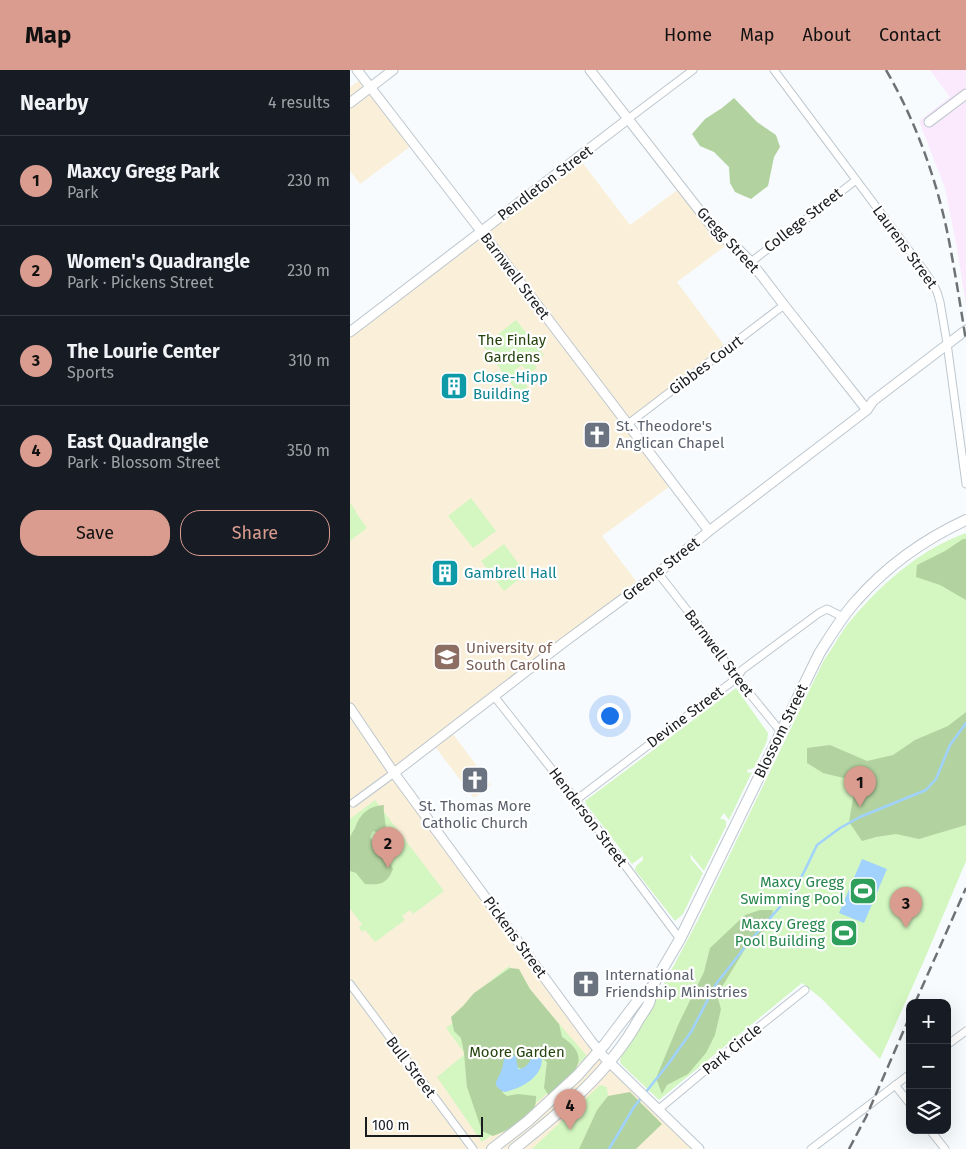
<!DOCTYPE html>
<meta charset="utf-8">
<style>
body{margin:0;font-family:"Fira Sans",sans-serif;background:#242831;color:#f1f3f6}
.controls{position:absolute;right:15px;bottom:15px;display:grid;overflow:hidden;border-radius:10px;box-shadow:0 5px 20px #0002}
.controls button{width:45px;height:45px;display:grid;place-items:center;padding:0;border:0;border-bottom:1px solid #363941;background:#171b24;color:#f1f3f6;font:25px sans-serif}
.scale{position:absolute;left:15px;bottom:12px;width:118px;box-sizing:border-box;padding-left:5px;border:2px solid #1a1d20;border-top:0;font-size:14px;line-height:18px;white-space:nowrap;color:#1a1d20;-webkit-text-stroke:4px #fff;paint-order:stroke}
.you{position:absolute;left:259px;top:645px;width:18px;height:18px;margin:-12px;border:4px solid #fff;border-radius:50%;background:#1a73e8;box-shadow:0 0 0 8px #1a73e833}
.badge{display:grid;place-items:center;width:32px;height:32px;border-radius:50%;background:#da9c8f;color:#111;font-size:16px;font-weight:700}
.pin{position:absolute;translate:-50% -41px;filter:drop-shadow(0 1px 2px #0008)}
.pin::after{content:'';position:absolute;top:26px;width:18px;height:15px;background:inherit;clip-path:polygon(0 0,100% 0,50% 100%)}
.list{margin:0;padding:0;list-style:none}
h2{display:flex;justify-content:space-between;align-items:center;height:65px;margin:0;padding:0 20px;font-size:21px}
h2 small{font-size:16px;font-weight:400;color:#9ea1a6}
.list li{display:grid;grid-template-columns:32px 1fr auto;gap:15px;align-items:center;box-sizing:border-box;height:90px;padding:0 20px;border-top:1px solid #363941}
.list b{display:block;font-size:19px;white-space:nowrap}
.list p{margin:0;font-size:16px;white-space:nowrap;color:#9ea1a6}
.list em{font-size:16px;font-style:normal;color:#9ea1a6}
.actions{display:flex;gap:10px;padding:15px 20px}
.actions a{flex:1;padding:11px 0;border:1px solid #da9c8f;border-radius:20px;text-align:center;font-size:18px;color:#da9c8f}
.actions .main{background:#da9c8f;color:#111}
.icon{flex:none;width:28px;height:28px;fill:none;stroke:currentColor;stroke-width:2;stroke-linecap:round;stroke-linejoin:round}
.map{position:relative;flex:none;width:616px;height:1079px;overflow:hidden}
header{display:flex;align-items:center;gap:30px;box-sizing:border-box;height:70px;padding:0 25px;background:#da9c8f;color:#111}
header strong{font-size:24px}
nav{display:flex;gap:28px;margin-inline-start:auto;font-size:18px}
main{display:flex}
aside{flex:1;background:#171b24}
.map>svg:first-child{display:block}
.commercial{fill:#fbeafd}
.education{fill:#faf0da}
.green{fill:#d4f6c1}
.forest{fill:#b2d39f}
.water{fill:#a0d2fd}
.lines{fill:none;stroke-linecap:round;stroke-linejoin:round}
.stream{stroke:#a0d2fd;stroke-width:2.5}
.minor-casing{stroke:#bdc6cd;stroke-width:9}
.tertiary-casing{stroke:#bdc6cd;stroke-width:11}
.secondary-casing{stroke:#bdc6cd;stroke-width:12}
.minor{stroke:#fff;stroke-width:7}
.tertiary{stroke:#fff;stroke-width:9}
.secondary{stroke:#fff;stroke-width:10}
.rail{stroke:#6e7275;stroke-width:2.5;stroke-dasharray:10 5;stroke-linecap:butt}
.labels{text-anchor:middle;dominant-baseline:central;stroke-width:4.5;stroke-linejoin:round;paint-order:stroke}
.street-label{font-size:15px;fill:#1a1d20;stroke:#fff}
.park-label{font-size:15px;fill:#26440e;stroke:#fff}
.culture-label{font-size:15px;fill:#0d838f;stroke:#fff;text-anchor:start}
.worship-label{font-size:15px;fill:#5b616d;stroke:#fff;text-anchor:start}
.education-label{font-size:15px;fill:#785e54;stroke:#fff;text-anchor:start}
.leisure-label{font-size:15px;fill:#27864d;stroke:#fff;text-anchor:end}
</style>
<header>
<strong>Map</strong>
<nav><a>Home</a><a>Map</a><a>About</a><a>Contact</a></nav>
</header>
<main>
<aside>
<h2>Nearby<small>4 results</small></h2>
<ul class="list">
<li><span class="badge">1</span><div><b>Maxcy Gregg Park</b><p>Park</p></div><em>230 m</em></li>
<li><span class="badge">2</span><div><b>Women's Quadrangle</b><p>Park · Pickens Street</p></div><em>230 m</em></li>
<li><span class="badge">3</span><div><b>The Lourie Center</b><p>Sports</p></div><em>310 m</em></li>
<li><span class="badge">4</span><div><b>East Quadrangle</b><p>Park · Blossom Street</p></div><em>350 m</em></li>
</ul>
<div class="actions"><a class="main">Save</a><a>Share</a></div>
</aside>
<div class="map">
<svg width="616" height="1079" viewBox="0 0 616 1079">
<rect width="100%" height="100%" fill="#f7fbfe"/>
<path class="commercial" d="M580,0h36v235l-9,-57 -12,-60 -26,-67 31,-24z"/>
<path class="education" d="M14,7l50,67 -54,40 -10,-13v-84z
M229,88l51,67 54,-40 44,59 -51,38 50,67 -100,75 46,60 -71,52 37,49 -189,145 41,55 -17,13 -41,-54 -40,29 197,272 108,104h-348v-817z"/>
<path class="green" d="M166,250l28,35 -11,8 4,5 -7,5 -2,-3 -1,1 -5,-6 -7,5 13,17 -9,7 -36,-48z
M121,428l25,33 -23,17 -25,-32z
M0,433l6,8h-1l12,17 -17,13z
M616,463v328l-43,102 -43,96 -58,-60 -20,-16 -143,117 -38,-36 -1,-3 1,-4 35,-58 42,-79 126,-260c8,-11 15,-24 23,-35 32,-39 71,-75 119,-92z
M154,474l23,31 -3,2 -1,-1 -19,15 -23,-30z
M386,618l32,45 -1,8 -13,27 -7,2 1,3 4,-1 -23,48 -5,-7 -4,6h3l3,2v5l-22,45 -14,-17 1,5 12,14 -20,41 -8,7 -40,-51 1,-4 7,-6v-4l-11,8 -46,-60 -1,-3z
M25,730l69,91 -31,23 -3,-4 -8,6 3,4 -30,22 -10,-12 -3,2 -3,-5 3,-3 -12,-15v-90z
M159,896l78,90 -47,44 -58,42 -45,-65 28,-23 -19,-26 43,-32 -6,-9z
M250,1015l7,2 1,9 -11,14 -18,39h-47z"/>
<path class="forest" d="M384,28l23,24 19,13 4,12 -6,10 -6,29 -17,13 -16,-7 -5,-9 -1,-16 -15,-15 -14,-6 -8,-12 13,-15 17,-11z
M613,469h3v61l-26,-15 -24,-8 1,-12 28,-14z
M616,642v113l-47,14 -23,-5 -20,3 -14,4 -13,-19 7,-41 -33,-8 -16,-10v-15l23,-3 37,16 26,-6 22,-15 33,-14z
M34,735c-1,9 2,17 2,25l-4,4 -9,-3 -3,6c7,11 18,20 23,32 -6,15 -12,16 -28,15l-9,-11 -6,-2c0,-10 0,-22 0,-32 0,-4 3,-7 5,-11 5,-14 13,-22 29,-23z
M410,840h13l-3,16 -22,18 -31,51 4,14 -6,26 -9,18 -18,21 -21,11 -5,9 -6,-16 23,-55 25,-51 6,-24 35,-33z
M160,898l9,1 11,20 29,35 3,13c35,23 7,40 -13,59l-5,-8 3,-26 -5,-3 -19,11 -11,-6 -11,23 2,6 4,3 11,-2 18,2c0,4 0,9 -2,12 -6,12 -29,24 -41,28l-11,-5 -15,-44 -3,-34 -3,-15 -7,-7 -3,-14 12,-11 11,-13z
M280,1022l32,32 -26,25h-57l18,-39 11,-14z"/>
<path class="water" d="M512,789l25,10 -23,54 -25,-10z
M187,983h4c6,22 -19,36 -37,39 -14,-8 -6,-11 -3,-21 2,-3 2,-8 3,-12l5,-4h4l3,2 2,12c11,0 11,-11 19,-16z"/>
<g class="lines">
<path class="stream" d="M259,1079l25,-42 35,-44 22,-31 25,-48 33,-42 37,-42 17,-26 14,-29 23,-17 20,-11 66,-27 10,-11 14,-34 16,-22"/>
<g class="minor-casing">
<path id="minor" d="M424,0l148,198 10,14 5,10 3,10 7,41 19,141
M278,49l65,-49
M401,192l105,-82
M278,354l156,-119
M308,503l40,51 39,54 44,54
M144,626l82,104 104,139
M226,730l161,-122 5,-8 77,-57 8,-4 16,8
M3,733l41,-30
M0,914l123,165
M597,975l19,-14
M545,1015l15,19
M309,1039l67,-56 79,-63
M580,1060l15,19
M461,1079l99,-75"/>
</g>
<g class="tertiary-casing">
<path id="tertiary" d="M7,0l124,161 228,300
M240,0l127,163 21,16 13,13 33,43 83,105
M0,33l43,-33
M579,52l37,-28
M0,262l278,-213
M0,638l44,65 197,268 13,16 95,92
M44,703l169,-130 95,-70 51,-42 158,-121 6,-9 93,-71"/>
</g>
<g class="secondary-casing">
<path id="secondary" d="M142,1079l36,-28 50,-46 27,-31 34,-45 13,-12 28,-48 139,-285c12,-19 23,-38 38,-54 30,-34 68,-61 109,-80
M164,1079c47,-37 96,-77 125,-130 3,-5 8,-11 10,-16 2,-5 2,-11 3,-16"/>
</g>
<use href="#minor" class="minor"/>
<use href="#tertiary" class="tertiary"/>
<use href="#secondary" class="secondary"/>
<path class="rail" d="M536,0c31,53 53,116 64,176 6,32 11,63 16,95
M565,933l51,-115
M499,1079l17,-32 44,-101"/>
</g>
<defs>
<g id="building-square" transform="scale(1.4375)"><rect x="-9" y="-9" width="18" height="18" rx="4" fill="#0f9aa8" stroke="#fff"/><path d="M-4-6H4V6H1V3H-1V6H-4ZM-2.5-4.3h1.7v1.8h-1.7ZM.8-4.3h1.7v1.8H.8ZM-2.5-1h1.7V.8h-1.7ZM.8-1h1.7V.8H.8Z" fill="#fff"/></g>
<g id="church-square" transform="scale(1.4375)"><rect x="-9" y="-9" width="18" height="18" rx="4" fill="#6b7280" stroke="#fff"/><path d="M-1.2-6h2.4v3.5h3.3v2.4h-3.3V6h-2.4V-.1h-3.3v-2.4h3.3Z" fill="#fff"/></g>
<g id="university-square" transform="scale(1.4375)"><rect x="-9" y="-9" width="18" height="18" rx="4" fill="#8d6e63" stroke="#fff"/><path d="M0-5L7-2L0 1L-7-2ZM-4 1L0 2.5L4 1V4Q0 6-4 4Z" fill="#fff"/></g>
<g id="stadium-square" transform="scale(1.4375)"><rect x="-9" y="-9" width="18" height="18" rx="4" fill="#2e9e5b" stroke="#fff"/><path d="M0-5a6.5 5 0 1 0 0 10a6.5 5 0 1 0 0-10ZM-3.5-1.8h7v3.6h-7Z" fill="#fff"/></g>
</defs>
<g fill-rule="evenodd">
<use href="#building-square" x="104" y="316"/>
<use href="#church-square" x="247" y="365"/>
<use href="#building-square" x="95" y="503"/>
<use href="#university-square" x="97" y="587"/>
<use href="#church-square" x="125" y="710"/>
<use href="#stadium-square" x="513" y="821"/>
<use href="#stadium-square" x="494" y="863"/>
<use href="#church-square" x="236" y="914"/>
</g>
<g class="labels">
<g class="street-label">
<text transform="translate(195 113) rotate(-37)">Pendleton Street</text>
<text transform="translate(453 150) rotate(-38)">College Street</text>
<text transform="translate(378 170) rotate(47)">Gregg Street</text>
<text transform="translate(555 177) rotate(54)">Laurens Street</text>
<text transform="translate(165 206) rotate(53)">Barnwell Street</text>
<text transform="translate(356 295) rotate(-37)">Gibbes Court</text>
<text transform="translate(311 499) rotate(-38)">Greene Street</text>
<text transform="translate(369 583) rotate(53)">Barnwell Street</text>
<text transform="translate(335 647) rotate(-37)">Devine Street</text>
<text transform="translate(431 661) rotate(-64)">Blossom Street</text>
<text transform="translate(238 747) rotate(53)">Henderson Street</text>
<text transform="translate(165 867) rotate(54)">Pickens Street</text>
<text transform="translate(382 979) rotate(-39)">Park Circle</text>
<text transform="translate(61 997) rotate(53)">Bull Street</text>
</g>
<g class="park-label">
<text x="162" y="270">The Finlay<tspan x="162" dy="17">Gardens</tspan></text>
<text x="167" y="982">Moore Garden</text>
</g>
<g class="culture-label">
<text x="123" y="307">Close-Hipp<tspan x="123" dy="17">Building</tspan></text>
<text x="114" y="503">Gambrell Hall</text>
</g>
<g class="worship-label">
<text x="266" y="356">St. Theodore's<tspan x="266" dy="17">Anglican Chapel</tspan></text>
<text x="125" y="736" text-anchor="middle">St. Thomas More<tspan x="125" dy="17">Catholic Church</tspan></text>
<text x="255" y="905">International<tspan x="255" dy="17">Friendship Ministries</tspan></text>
</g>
<g class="education-label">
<text x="116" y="578">University of<tspan x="116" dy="17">South Carolina</tspan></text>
</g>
<g class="leisure-label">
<text x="494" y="812">Maxcy Gregg<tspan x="494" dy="17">Swimming Pool</tspan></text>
<text x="475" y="854">Maxcy Gregg<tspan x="475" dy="17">Pool Building</tspan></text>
</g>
</g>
</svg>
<div class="controls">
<button>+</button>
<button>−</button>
<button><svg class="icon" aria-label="layers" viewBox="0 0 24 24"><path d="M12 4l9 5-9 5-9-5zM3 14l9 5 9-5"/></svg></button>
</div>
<div class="scale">100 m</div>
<div class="you"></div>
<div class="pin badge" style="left:510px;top:737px">1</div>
<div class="pin badge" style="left:38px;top:798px">2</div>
<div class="pin badge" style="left:556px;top:858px">3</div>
<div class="pin badge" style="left:220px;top:1060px">4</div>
</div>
</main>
